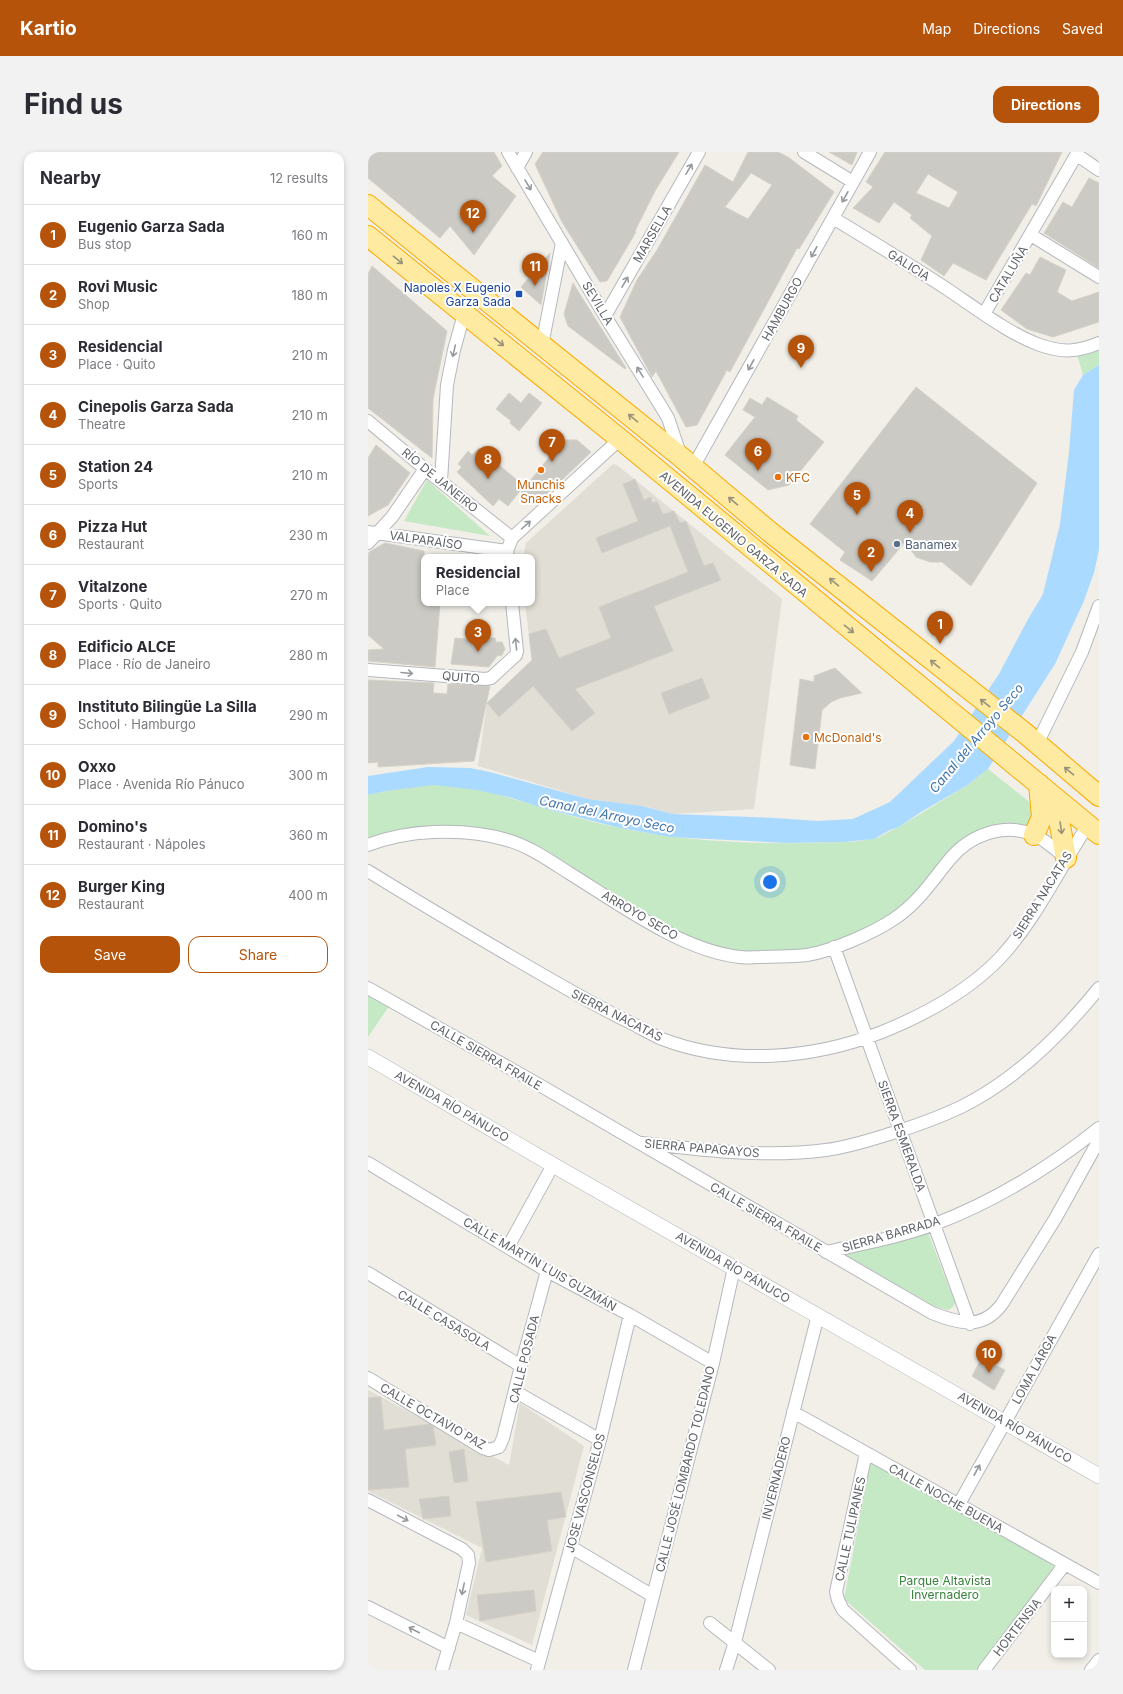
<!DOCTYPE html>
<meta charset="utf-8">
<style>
body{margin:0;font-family:Inter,sans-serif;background:#f2f2f3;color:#2b2b33}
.controls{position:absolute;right:12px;bottom:12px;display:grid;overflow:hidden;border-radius:8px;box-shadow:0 2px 6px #0003}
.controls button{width:36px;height:36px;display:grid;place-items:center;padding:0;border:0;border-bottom:1px solid #e1e1e2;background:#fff;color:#2b2b33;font:20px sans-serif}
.you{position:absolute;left:402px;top:730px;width:14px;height:14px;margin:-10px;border:3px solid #fff;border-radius:50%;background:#1a73e8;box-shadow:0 0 0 6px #1a73e833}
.badge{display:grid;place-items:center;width:26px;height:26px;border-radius:50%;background:#b45309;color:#fff;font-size:13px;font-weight:700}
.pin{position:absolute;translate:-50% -33px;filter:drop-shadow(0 1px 2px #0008)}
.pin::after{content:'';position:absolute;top:21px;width:14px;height:12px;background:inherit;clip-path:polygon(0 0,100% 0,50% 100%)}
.popup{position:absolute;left:53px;top:402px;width:114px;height:52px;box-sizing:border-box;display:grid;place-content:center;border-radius:8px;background:#fff;filter:drop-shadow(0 1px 3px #0005);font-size:13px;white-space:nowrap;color:#7c7c81}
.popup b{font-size:15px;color:#2b2b33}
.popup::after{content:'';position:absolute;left:50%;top:100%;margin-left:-8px;border:8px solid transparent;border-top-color:#fff}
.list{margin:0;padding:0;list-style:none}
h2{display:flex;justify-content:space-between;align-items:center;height:52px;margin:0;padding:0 16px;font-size:17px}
h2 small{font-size:13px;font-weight:400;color:#7c7c81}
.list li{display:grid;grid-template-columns:26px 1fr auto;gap:12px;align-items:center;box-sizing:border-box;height:60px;padding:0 16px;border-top:1px solid #e1e1e2}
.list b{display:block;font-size:15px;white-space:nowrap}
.list p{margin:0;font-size:13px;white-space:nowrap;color:#7c7c81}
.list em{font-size:13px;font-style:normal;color:#7c7c81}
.actions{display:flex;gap:8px;padding:12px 16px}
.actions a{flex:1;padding:9px 0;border:1px solid #b45309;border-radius:12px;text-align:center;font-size:14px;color:#b45309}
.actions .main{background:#b45309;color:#fff}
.map{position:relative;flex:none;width:731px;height:1518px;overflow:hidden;border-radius:12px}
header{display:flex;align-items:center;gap:24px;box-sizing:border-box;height:56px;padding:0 20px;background:#b45309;color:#fff}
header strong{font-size:19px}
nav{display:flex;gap:22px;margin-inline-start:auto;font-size:14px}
.intro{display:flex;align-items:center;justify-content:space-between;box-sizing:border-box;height:96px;padding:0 24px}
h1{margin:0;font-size:28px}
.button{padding:10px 18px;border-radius:12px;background:#b45309;color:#fff;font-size:14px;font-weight:700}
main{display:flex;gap:24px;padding:0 24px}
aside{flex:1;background:#fff;border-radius:12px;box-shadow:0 2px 6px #0003}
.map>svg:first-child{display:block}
.education{fill:#e1ded6}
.green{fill:#c5e8c5}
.water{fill:#aadaff}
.building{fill:#cccac5;stroke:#d6d1c6;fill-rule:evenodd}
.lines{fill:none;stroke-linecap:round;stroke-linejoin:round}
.minor-casing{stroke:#b5b8bc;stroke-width:14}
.tertiary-casing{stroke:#b5b8bc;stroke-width:16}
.trunk-casing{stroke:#f9ab00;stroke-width:22}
.minor{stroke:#fff;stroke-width:12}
.tertiary{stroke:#fff;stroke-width:15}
.trunk{stroke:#feeaa1;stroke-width:20}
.oneway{stroke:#979a9d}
.oneway2{stroke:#97927c}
.transit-dot{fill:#1a4fb4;stroke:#fff;stroke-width:1.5}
.food-dot{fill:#e8710a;stroke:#fff;stroke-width:1.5}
.service-dot{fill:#5c6f8a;stroke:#fff;stroke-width:1.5}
.labels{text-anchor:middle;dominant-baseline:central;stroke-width:4;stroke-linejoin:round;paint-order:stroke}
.street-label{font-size:12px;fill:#5f6368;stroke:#fff}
.transit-label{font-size:12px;fill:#164399;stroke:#fff;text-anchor:end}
.food-label{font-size:12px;fill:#c56008;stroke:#fff;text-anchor:start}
.service-label{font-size:12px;fill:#4e5e75;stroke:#fff;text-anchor:start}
.park-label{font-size:12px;fill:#348238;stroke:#fff}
.water-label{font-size:13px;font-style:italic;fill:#4174aa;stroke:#fff}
</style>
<header>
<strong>Kartio</strong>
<nav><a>Map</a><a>Directions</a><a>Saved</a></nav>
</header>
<div class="intro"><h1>Find us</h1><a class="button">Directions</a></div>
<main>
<aside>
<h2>Nearby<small>12 results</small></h2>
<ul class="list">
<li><span class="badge">1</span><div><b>Eugenio Garza Sada</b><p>Bus stop</p></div><em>160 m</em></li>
<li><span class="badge">2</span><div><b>Rovi Music</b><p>Shop</p></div><em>180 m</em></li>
<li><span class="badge">3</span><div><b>Residencial</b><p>Place · Quito</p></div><em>210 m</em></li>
<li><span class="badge">4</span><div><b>Cinepolis Garza Sada</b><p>Theatre</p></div><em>210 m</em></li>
<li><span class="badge">5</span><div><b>Station 24</b><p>Sports</p></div><em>210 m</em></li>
<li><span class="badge">6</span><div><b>Pizza Hut</b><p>Restaurant</p></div><em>230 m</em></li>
<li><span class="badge">7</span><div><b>Vitalzone</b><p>Sports · Quito</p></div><em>270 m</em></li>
<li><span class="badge">8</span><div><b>Edificio ALCE</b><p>Place · Río de Janeiro</p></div><em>280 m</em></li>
<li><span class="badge">9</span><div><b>Instituto Bilingüe La Silla</b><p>School · Hamburgo</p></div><em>290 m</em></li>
<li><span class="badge">10</span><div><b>Oxxo</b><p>Place · Avenida Río Pánuco</p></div><em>300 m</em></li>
<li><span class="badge">11</span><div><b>Domino's</b><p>Restaurant · Nápoles</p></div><em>360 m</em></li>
<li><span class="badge">12</span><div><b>Burger King</b><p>Restaurant</p></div><em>400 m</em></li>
</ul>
<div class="actions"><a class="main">Save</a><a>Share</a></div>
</aside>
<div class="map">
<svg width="731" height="1518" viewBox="0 0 731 1518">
<rect width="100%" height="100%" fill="#f1efe8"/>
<path class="education" d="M245,312l4,1 165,134 -28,210 -81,5 -25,-7 -60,-8 -110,-33 9,-63 45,-43 -7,-57h7v-46h-9l3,-14z
M0,1238l141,75 11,-62 64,43 -52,199 -66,-30 16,-67 -114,-57z"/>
<path class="green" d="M731,191v22l-16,10 -7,-24z
M59,328l63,56 -86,-15z
M620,617l54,43 -3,16 -27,1 -40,11 -62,66 -56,33 -80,18 -70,-9 -196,-108 -62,-8 -78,13v-50c21,-5 44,-9 66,-10 36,-1 72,12 106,22 25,7 50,15 76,20 63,14 130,17 195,16 20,-1 41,0 61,-4 9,-1 18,-9 27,-12l67,-41z
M0,836l24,14 -24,35z
M559,1078l28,73 -2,4 -5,3 -12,-3 -95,-54z
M503,1308l186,103 -79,107h-53l-81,-71z"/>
<path class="water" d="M731,213v184l-5,24 -11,30 -28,61 -67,105 -22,17 -45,26 -22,15 -9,3 -16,9 -30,3 -58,1 -116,-6 -54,-10 -77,-20 -27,-9 -35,-8 -43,-5 -48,6 -18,4v-19l60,-9 42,1 20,4 98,27 54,7 31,8 102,4 43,3 35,-2 37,-17 64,-61 45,-67 28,-53 16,-27 17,-70 9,-72 5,-62 9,-15z"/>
<path class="building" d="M0,0h126l8,14 -10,10 24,20 -42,59 -24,-29 -10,12 -72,-60z
M175,0h136l-24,39 -20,40 1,1 -29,49 -7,1 -38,-60 -27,-58z
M380,0h30l10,5 46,35 -35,57 -2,-1 -67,124 -3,-2 -30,55 -11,2 -30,-56 -4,6 -32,-60 17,-37 20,-30 48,-85 28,17zM383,21l21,12 -24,34 -23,-12z
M461,0h28l-5,13z
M517,0h177l-26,54 -4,-2 -46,76 -33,-17 -9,13 -23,-16 11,-24 -22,-18 2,-3 -18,-13 -15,21 -26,-15 20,-21 -7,-5zM560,22l30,18 -9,16 -33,-15z
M721,26l10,5v85l-55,-35 19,-31 9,5z
M182,101l-9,52 -20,-18z
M672,105l26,13 -9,22 15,9 27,-9v30l-46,15 -26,-8 -26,-19 25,-37 4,2z
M4,114l75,65 -14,68 -1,59 -64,-50v-134z
M205,131l53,85 -1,1 -57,-43 -4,-12z
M548,235l121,96 -66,103 -29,-24h-12l-14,-5 -11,-15 -33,39 -32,-21 5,-8 -35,-28z
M141,241l12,10 8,-10 13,10 -23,28 -9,-8 1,-2 -15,-12z
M399,245l31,19 -2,4 28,22 -35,43 -21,5 -43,-35 30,-38 -12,-7 7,-12 12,7z
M195,288h14l14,12 -55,53 -15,-13z
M8,293l34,28 -22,32 -20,11v-58z
M111,296l45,38 -16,20 -9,-7 -6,7 -36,-34 5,-5 -4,-3 10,-13 4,4z
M267,327l9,21 7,-3 1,6 5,-2 6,13 11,-3 6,12 6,-2 18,45 9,-3 8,17 -67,26 19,45 -98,38 20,24 -23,18 -39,-45 -34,31 -12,-14 45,-43 -3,-26 17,-5 13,29 52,-20 -12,-31 89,-35 -18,-46 -68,27 -6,-15 42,-17 -15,-37z
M17,391l39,8v52h16l-5,64 -67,-6v-11l16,-1 -16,-14v-75l1,-8z
M87,486l32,3 1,-3h7l1,4h6l3,7 -3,6 -5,1 -8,11 -38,-3z
M467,516l27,25 -22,5 -9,4 -9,8 -7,59 -25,-4 10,-86 14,3v-6z
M334,526l8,20 -41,16 -8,-21z
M0,528l66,3 -1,10 14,1 1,-10 42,2 -16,75 -96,6v-5l-10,1z
M620,1209l17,9 -11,20 -22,-14 7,-13z
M13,1245l3,33 46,-6 3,2 3,19 -31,4 4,38 -41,3v-92z
M96,1297l4,32 -14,2 -5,-31z
M193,1340l5,25 -19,3 5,31 -66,11 -10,-60z
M81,1344l2,20 -28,3 -4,-20z
M166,1438l2,21 -56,10 -3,-26z"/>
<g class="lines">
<g class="minor-casing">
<path id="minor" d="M140,0l97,164 57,92 6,10 12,36
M436,0l49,30
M709,3l22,15
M149,16l9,-16
M465,66c38,23 76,46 114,71 27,18 62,45 93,56 22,8 38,7 59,-2
M663,83l68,42
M616,162l94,-162
M237,164l94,-164
M174,193l20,-102
M0,269l57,48 87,69
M325,315l177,-315
M73,329l6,-96 7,-35 10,-36
M0,380l139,19
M0,391l24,-26 33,-48
M140,405l-1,-6 5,-13 108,-99
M0,518l117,9 6,-1 25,-23 1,-4 -5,-48
M669,592l45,-92 17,-46
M0,693c21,-8 43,-12 65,-13 24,-1 51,1 74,8 22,6 43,21 62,33 49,30 113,78 171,84 7,1 14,0 20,0 16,-1 32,0 47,-2 25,-4 66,-22 87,-36 25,-17 37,-37 56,-60 20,-24 54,-37 84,-24 12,5 22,15 32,23
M0,719c55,34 111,67 168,100 31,18 62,36 95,52 10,5 20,11 31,16 71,27 151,20 220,-7 42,-17 86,-41 117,-73 36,-38 60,-90 89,-134
M466,795l136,377
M0,836l168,95 396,230c27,10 50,18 70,-9l53,-85 44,-79
M274,991c61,7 122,15 184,7 24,-3 47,-11 70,-18 22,-7 44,-15 65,-25 55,-27 100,-72 138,-119
M0,1011l179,108 83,44 83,48
M140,1095l45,-82
M458,1100c36,-8 74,-15 109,-28 60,-23 114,-56 164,-96
M0,1121l153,93
M0,1226l115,70 6,2 10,-3 4,-9 18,-72 26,-95
M148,1240l84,48
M425,1260l306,171
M498,1301l-30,139 2,8 5,10 67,60
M0,1348l94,49 6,6 1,8 -13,60 -14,47
M591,1352l140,-250
M203,1395l82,49
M0,1455l81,41
M88,1471l83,38
M342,1471l59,47
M169,1518l63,-230 30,-125
M266,1518l79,-307 21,-95
M358,1518l9,-28 83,-327
M616,1518l81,-106
M723,1518l8,-10"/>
</g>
<g class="tertiary-casing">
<path id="tertiary" d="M0,905l185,108 546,311"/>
</g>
<g class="trunk-casing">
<path id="trunk" d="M0,53l313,252 89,75 256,202 73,62
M0,84l252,203 479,395
M687,646l11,60
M666,683l8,-18 -3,-33"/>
</g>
<use href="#minor" class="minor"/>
<use href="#tertiary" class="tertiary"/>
<use href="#trunk" class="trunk"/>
</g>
<defs><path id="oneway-shaft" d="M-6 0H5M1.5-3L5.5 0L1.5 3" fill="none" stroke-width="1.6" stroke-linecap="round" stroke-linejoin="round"/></defs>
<g class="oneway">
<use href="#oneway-shaft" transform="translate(321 17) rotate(-60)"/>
<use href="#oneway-shaft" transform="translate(160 33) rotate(59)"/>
<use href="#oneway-shaft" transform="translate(477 45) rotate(119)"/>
<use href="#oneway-shaft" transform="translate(446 100) rotate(119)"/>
<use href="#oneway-shaft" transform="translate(257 130) rotate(-60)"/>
<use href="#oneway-shaft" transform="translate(86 199) rotate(103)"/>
<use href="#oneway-shaft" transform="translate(383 213) rotate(119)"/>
<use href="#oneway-shaft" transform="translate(272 220) rotate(-122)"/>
<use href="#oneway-shaft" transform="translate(158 373) rotate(-42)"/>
<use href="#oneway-shaft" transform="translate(148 492) rotate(-96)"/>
<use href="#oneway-shaft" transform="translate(39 521) rotate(5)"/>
<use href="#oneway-shaft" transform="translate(609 1318) rotate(-61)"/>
<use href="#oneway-shaft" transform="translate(35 1366) rotate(28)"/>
<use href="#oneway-shaft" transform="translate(95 1437) rotate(102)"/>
<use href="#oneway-shaft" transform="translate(46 1478) rotate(-153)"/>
</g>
<g class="oneway2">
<use href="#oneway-shaft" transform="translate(30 108) rotate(39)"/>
<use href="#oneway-shaft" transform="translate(131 190) rotate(39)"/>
<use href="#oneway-shaft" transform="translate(265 266) rotate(-141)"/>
<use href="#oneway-shaft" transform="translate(365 349) rotate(-140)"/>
<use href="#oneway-shaft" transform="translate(466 430) rotate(-141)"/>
<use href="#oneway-shaft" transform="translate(481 477) rotate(39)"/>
<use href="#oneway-shaft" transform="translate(567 512) rotate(-141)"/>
<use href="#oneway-shaft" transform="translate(617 551) rotate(-142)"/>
<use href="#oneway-shaft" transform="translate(701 619) rotate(-140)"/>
<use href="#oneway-shaft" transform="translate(693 676) rotate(81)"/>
</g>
<rect class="transit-dot" x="147" y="138" width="8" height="8" rx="2"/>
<g class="food-dot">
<circle cx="173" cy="318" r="4"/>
<circle cx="410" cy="325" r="4"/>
<circle cx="438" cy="585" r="4"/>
</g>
<circle class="service-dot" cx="529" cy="392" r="4"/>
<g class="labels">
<g class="street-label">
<text transform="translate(284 82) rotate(-60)">MARSELLA</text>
<text transform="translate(541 113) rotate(32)">GALICIA</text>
<text transform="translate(640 122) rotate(-59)">CATALUÑA</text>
<text transform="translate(230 151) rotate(59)">SEVILLA</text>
<text transform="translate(414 157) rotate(-61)">HAMBURGO</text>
<text transform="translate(72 328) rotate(39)">RÍO DE JANEIRO</text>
<text transform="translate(366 382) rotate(40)">AVENIDA EUGENIO GARZA SADA</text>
<text transform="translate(58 388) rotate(8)">VALPARAÍSO</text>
<text transform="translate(93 525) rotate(5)">QUITO</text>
<text transform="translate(674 743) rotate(-58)">SIERRA NACATAS</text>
<text transform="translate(272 763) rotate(30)">ARROYO SECO</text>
<text transform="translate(249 863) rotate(27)">SIERRA NACATAS</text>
<text transform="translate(118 903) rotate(30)">CALLE SIERRA FRAILE</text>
<text transform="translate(84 954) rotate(30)">AVENIDA RÍO PÁNUCO</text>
<text transform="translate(534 984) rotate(70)">SIERRA ESMERALDA</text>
<text transform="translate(334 996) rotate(5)">SIERRA PAPAGAYOS</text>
<text transform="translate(398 1065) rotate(30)">CALLE SIERRA FRAILE</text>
<text transform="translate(523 1082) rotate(-16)">SIERRA BARRADA</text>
<text transform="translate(172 1112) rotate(30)">CALLE MARTÍN LUIS GUZMÁN</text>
<text transform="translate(365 1115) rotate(30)">AVENIDA RÍO PÁNUCO</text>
<text transform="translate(76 1168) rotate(31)">CALLE CASASOLA</text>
<text transform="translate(156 1207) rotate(-76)">CALLE POSADA</text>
<text transform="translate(666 1217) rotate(-61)">LOMA LARGA</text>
<text transform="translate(65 1264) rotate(30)">CALLE OCTAVIO PAZ</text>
<text transform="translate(647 1275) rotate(30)">AVENIDA RÍO PÁNUCO</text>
<text transform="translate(317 1317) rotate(-76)">CALLE JOSÉ LOMBARDO TOLEDANO</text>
<text transform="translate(408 1326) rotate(-76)">INVERNADERO</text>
<text transform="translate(217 1341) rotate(-75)">JOSE VASCONSELOS</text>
<text transform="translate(578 1346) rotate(29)">CALLE NOCHE BUENA</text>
<text transform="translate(482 1377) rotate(-78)">CALLE TULIPANES</text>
<text transform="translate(649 1475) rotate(-52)">HORTENSIA</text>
</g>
<g class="transit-label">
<text x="143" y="135">Napoles X Eugenio<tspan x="143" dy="14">Garza Sada</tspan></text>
</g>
<g class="food-label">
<text x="418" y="325">KFC</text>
<text x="173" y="332" text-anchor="middle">Munchis<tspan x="173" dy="14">Snacks</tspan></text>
<text x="446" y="585">McDonald's</text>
</g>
<g class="service-label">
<text x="537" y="392">Banamex</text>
</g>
<g class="park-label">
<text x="577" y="1428">Parque Altavista<tspan x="577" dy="14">Invernadero</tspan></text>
</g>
<g class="water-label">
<text transform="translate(608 586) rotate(-50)">Canal del Arroyo Seco</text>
<text transform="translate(239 662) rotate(12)">Canal del Arroyo Seco</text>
</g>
</g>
</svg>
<div class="controls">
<button>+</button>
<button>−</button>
</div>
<div class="you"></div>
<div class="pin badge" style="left:572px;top:492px">1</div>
<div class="pin badge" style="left:503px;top:420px">2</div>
<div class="pin badge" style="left:110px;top:500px">3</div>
<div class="popup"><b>Residencial</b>Place</div>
<div class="pin badge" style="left:542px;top:381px">4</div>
<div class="pin badge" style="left:489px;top:363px">5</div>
<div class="pin badge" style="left:390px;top:319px">6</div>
<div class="pin badge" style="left:184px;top:310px">7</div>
<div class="pin badge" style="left:120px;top:327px">8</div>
<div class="pin badge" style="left:433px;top:216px">9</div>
<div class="pin badge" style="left:621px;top:1221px">10</div>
<div class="pin badge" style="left:167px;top:134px">11</div>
<div class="pin badge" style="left:105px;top:81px">12</div>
</div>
</main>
